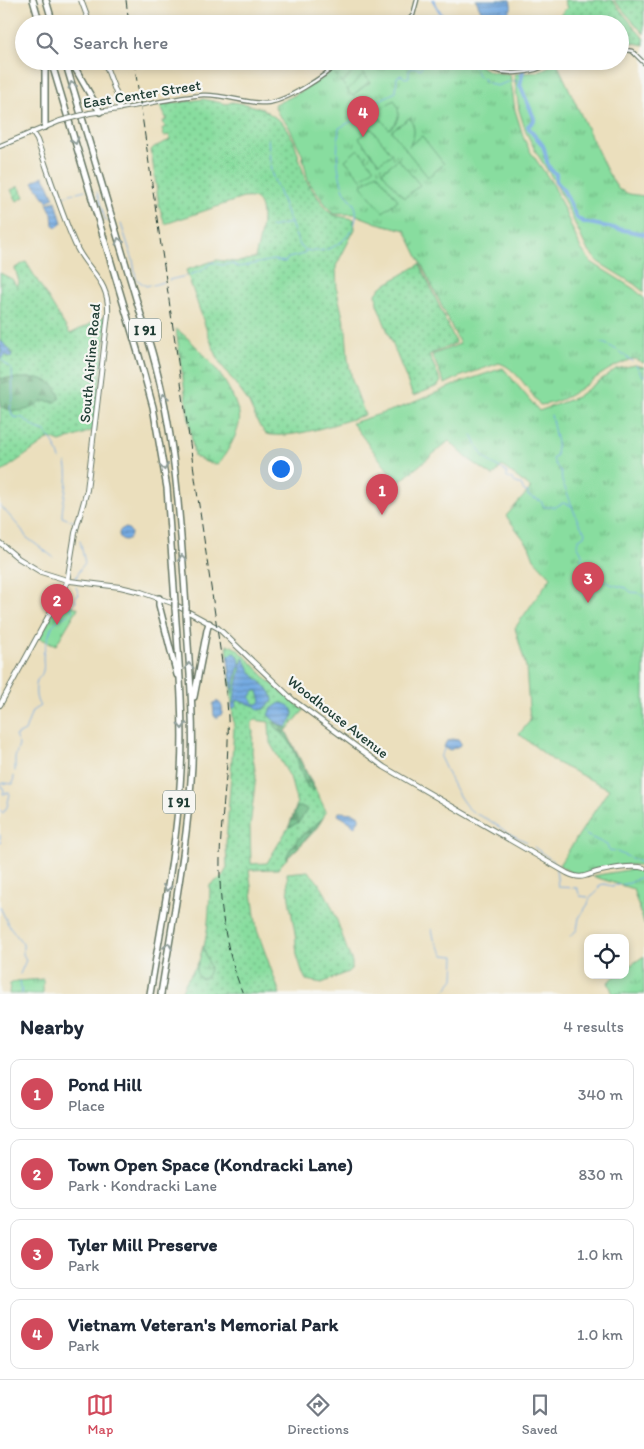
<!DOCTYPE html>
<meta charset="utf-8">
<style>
body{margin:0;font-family:Itim,sans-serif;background:#f6f6f7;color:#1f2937}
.controls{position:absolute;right:15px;bottom:15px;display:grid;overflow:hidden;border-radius:10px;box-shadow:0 2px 8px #0003}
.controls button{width:45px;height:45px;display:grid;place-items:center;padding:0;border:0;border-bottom:1px solid #e0e1e3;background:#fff;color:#1f2937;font:25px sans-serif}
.you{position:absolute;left:280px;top:468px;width:18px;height:18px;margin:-12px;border:4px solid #fff;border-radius:50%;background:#1a73e8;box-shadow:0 0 0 8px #1a73e833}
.badge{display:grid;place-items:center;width:32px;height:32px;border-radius:50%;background:#d1495b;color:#fff;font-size:16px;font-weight:700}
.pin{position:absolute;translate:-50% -41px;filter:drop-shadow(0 1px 2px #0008)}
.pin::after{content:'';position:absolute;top:26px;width:18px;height:15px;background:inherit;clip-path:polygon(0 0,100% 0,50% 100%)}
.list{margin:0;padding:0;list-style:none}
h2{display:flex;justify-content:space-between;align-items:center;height:65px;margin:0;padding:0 20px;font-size:21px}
h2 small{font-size:16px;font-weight:400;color:#747a83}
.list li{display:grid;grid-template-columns:32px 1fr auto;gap:15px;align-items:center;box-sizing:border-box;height:70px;margin:0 10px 10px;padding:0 10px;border:1px solid #e0e1e3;border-radius:10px}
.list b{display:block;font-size:19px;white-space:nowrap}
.list p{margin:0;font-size:16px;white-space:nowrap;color:#747a83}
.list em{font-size:16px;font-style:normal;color:#747a83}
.icon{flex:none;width:28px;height:28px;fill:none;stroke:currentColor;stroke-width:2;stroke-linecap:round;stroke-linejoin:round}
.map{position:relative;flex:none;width:644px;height:994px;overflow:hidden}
.search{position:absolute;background:#fff;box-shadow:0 2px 8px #0003;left:15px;right:15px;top:15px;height:55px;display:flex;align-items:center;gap:12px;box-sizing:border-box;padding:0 18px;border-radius:28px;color:#747a83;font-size:19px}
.sheet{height:385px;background:#fff}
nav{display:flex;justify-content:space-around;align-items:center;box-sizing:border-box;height:70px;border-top:1px solid #e0e1e3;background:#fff;font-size:14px;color:#747a83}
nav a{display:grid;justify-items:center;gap:2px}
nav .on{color:#d1495b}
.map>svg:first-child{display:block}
.grass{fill:url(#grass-dots);stroke:#548d6a;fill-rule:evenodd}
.forest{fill:url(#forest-firs);stroke:#467c5d}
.wetland{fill:url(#wetland-marsh);stroke:#548d6a}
.park{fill:url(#park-tufts);stroke:#548d6a}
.garden{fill:url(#garden-furrows);stroke:#548d6a}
.pitch{fill:#88dd9f;stroke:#548d6a}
.water{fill:url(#water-rules);stroke:#4a748b;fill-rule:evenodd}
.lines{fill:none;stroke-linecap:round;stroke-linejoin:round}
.stream{stroke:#75aae2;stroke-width:1}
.canal{stroke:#75aae2;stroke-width:2.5}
.river{stroke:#75aae2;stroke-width:4}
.minor-casing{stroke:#667664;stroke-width:5}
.major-casing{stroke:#667664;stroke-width:6}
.highway-casing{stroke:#667664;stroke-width:8}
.minor{stroke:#fff;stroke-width:2.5}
.major{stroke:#fff;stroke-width:4}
.highway{stroke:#fff;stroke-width:5}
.rail{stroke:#1f3d34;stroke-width:1;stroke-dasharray:8 4;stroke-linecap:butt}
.major-bridge-casing{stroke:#667664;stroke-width:6;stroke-linecap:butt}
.highway-bridge-casing{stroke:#667664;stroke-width:8;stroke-linecap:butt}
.major-bridge{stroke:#fff;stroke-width:4}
.highway-bridge{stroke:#fff;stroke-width:5}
.oneway{stroke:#8f9e9a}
.labels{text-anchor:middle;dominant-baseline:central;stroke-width:4.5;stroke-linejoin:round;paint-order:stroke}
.shield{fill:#f6f6f2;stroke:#60746d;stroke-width:1}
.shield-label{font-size:14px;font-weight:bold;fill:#1f3d34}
.street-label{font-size:15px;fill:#1f3d34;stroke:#f6f6f2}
</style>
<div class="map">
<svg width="644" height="994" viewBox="0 0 644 994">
<defs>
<pattern id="grass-dots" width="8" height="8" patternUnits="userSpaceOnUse" patternTransform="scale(1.25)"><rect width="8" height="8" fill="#88dd9f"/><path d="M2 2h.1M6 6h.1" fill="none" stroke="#6fb482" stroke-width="1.8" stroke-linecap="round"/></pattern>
<pattern id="forest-firs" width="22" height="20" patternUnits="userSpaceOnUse" patternTransform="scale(1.25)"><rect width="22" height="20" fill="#6ebc86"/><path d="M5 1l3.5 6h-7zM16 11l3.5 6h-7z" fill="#5a9a6e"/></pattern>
<pattern id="wetland-marsh" width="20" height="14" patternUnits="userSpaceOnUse" patternTransform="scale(1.25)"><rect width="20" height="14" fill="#88dd9f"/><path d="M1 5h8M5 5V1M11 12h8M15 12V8" fill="none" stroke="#6fb482"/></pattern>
<pattern id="park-tufts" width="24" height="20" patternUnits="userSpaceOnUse" patternTransform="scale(1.25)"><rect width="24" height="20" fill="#88dd9f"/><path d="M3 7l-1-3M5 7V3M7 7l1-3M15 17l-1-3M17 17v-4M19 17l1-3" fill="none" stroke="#6fb482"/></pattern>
<pattern id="garden-furrows" width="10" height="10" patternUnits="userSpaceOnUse" patternTransform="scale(1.25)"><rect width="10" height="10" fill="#88dd9f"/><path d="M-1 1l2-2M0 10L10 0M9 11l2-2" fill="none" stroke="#6fb482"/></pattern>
<pattern id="water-rules" width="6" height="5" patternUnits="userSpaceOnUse" patternTransform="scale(1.25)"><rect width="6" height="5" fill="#75aae2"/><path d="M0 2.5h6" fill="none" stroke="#5f8cb8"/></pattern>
</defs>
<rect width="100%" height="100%" fill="#f6f6f2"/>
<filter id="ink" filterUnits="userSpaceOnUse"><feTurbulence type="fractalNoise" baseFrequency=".02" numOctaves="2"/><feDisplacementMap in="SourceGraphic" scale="10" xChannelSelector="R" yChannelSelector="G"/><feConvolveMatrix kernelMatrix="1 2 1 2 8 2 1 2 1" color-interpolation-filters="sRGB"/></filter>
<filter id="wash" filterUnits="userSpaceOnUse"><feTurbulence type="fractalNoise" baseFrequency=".0096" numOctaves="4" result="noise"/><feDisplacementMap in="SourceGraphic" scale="20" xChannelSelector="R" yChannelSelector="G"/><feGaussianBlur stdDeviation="1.12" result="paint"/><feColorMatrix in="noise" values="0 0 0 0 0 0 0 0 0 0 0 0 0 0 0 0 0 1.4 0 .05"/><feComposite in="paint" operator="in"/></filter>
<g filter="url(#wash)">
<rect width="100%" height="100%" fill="#ebdfbd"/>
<path class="grass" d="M564,0h48l32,39v6l-15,-3 -9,1v-19h-59c-4,-8 1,-11 6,-16z
M614,0h30v34z
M203,99l24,5 5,-2 14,2 17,5 20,14 11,18 12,40 22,30 5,4 21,4 1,10 -19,37 1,25 9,40 2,28 4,21 13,35c-27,8 -73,25 -99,19l-7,-9 -11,-24 -28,-38 -10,-23 -24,-70 30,-10 22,2 17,-4c3,-12 14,-51 0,-59 -3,-2 -8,-1 -12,-1l-78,26 -6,-18 -8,-56 3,-3 16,-7 -1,-5 -5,1 -2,-7 3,-2 -2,-6 4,-1 -7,-15z
M26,262l44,72 38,-19 -14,115 -34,12 -10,-4 -50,35v-200l12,6 5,8 2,-5 -4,-14z
M420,264l36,79 -27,12 12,26 -3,5 -25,10 -36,-92 -1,-10 5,-7z
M227,645c13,0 33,29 44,38 11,9 22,18 33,27l-18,21 40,80c-8,24 -34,39 -48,58l-29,1 8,60 23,64h-99c3,-14 15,-24 20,-38 8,-22 8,-48 9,-71l12,-8 5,-9 -1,-24 8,-115zM255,720l14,2 1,21 20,34 7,27 -8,22 -22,37 -16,1 -1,-37 6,-51 -4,-24 1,-22 -1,-1v-6z
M308,871c25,23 31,61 44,91v6l-4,4 -26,11 -16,-3 -3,-6 -6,-19 -2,-22 -6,-34 -2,-26z"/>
<path class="forest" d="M0,378c19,3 48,-8 58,14 3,5 2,6 -2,10l-15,-1c-10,11 -28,13 -41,5z
M274,722l13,7 -1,2 28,59 -2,2c-11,-10 -13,-31 -19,-44 -4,-9 -12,-15 -18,-22z
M297,807h7l3,3 -8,12 -9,5 -1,-1z
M323,818l-21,26 -16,15c4,-17 24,-30 37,-41z"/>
<path class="wetland" d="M176,329c17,11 45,43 54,62 4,7 6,15 9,22 4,16 -13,40 -21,52l-12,-3 -12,-6z
M203,946l7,22 -2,7 -5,4 -3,-1 -4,-6z"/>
<path class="park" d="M343,61h127l21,11 19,2 5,36 9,29 6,12 24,35 27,63 10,13 43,27 10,9v65c-3,-1 -8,-4 -11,-4 -3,0 -8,3 -11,4 -28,11 -51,40 -82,42 -10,-13 -25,-38 -41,-42l-40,14 -14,7 -13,-29 28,-11 -55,-114 -28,-7 -23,-9h-21l-25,-33 -6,-27 -14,-29 -10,-11 -4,-10c18,-5 56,-29 69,-43z
M557,63l50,108 11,18 11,5 15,2v96l-10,-8 -36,-22 -11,-13 -31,-65 -20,-32 -10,-20 -7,-22 -5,-36 23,-2z
M635,365l9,2v499c-7,-3 -40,1 -48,3 -6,2 -13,7 -19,6 -6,-1 -13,-7 -18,-10l50,-76 -54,-27 -36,-28 11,-13 -4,-54 -11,-39 36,-51 -17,-18 -5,-13 -23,-30 25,-28 -29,-22 -9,10 -26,-18 -18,-17 -51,42 -46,-60 53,-17 54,-23 44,-15 36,43 38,-14 39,-28z
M60,601l18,7 -22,37 -17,-7z
M633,869l11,3v52l-11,-35 -41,-13z
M644,956v38h-31l-5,-12 9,-7h8v-6z
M43,979v15h-34l1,-10 7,-3z"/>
<path class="garden" d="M346,61h9l15,21 -18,14 -19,-25z
M19,186l5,11 -7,4 -6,-11z"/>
<path class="pitch" d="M394,100c7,10 6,22 -5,29l-13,-16 1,-2z
M410,118c6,10 5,19 -1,28l13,-10 22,28 -16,13 -23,-28 1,-1h-1l-13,-16v-2z
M371,128l21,26 -13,9 -20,-25z
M358,149l16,19 -13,11 -16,-19z
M398,159l22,26 -16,13 -22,-26z
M377,173l21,27 -15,12 -22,-26z"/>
<path class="water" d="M476,0h34c3,9 1,11 -7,17l-1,-2c-7,4 -14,12 -20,6v-8z
M43,176l5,8 6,14 -7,3 -14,-19z
M56,201l6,22 -5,4 -4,-2 -1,-11 -5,-11z
M0,340l10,10 2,5 -1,3 -5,-3 -6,4v-6l2,-2 -2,-3z
M119 534a6 6 0 1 1 12 0a6 6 0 1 1-12 0Z
M233,652l6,5 1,7 2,-1 1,-5c4,4 5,10 8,14 7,10 22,16 22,29l-9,8 -5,1 -4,-4 -18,-6 -1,6 -3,3 -1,-1v-4l3,-3 -1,-3 7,-31h-2l-1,2 -5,23 -5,-32 1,-4zM254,691h4l3,10 -3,3h-3l-5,-6z
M216,701c6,2 7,7 6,13l-5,4 -3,-2 -1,-12z
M280,703c16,2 16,14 6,24l-9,-4 -9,-8 3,-6z
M452,739l6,1 3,3v2l-11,5 -6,-3 2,-5z
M339,812l15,1 5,3v4l-5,7 -4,-5 -12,-7z"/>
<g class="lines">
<path class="stream" d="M468,61l5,4 6,12 4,1 1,3 12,5 15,-5
M514,81h6
M364,110l9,-7 23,-11 1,-15 4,-2 4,3 4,-1v-7l5,-3 6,2 6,-8
M268,138l3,34 26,67 4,8 4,2
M77,192l8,-2
M97,192l8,28h3
M61,197l13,-4
M121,224l12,36 3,19 10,7 4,-1
M270,227l21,-4
M189,275l12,-4 11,-9 9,3 11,-1 7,3 34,-7 12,2 3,-4 16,-4 2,-4c24,6 53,-14 50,-40 -1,-7 -8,-13 -12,-20 -2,-5 -4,-13 -5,-19 -3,-13 -1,-29 0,-43l13,-7 9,-8
M169,280l17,-4
M153,285l10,-3
M599,342c13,3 23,12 33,19
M1,359l11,11 1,29 -3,9 3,9 10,1 16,12 7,2c6,9 11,16 14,27
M636,365l6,10 2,1
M551,415l6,28 -1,14 -3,1c1,7 5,9 8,14 1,4 0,8 2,12 9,17 11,35 22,48l-1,4 -5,3 -2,5 6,12 -3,2 2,2 5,2v4l8,6 -1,3 16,9 16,4 5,4 8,1 5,4
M472,435c5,11 9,21 18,27 6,4 12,6 17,11v5l6,1 1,3 7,3 3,6 4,1v4l13,5 3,6h11l8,-4 9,3
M66,463c5,18 -4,36 -4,54l13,5
M0,505l22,25 4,7 27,20
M76,578l4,-9 5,-6 -5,-22
M445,748l-5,9c8,16 19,46 33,55
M15,771v-13l4,-13 -4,-9 10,-5 7,-20 8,-5c-5,-7 -5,-16 -3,-26 11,-10 4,-18 7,-29 2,-7 5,-16 7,-22 3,-10 15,-11 21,-18l-1,-5 5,-4 -1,-5 4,-2 -3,-8
M0,810l3,3 4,-6 3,-13 -1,-1 -6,1 1,-4 -3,-6 3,-1 9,1 1,-8
M476,814l13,6 19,13 19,9
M583,832l3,3 21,10 2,5 6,1
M0,835v4
M0,841l1,1 -1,1
M534,847l24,18
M617,852l27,12
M556,869l2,18 19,1 3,8 8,1
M0,907l8,17 15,20v10l3,6 -6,14
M432,929l2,10 10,16 11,1 -1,23 -12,15
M570,936l7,-6 2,-12 9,-14 2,-6 6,-5 4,-8 4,-1 8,2 18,-3 14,-8
M20,981l2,13"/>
<path class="canal" d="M433,0l14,24"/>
<path class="river" d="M505,10l9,14
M525,61l-5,24 14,33v3l-6,5c3,8 11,13 15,20 5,10 1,21 13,28v7l8,10 13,27 6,4 5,1 56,11"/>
</g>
</g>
<g filter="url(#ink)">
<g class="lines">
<g class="minor-casing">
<path id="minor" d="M410,20l5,4
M405,24l8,-9 4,-15
M620,49l12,2 12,12
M475,61c23,17 57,15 80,0
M119,109c28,-4 56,-12 84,-14 20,-1 41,8 61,8 19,1 63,-28 76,-42"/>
</g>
<g class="major-casing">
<path id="major" d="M81,0l9,24
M90,113l29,-4v-8l-15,-40
M0,146l60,-25
M0,543l18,15 23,14 29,9 50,6 21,5 31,11 46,25 75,72 91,67 183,106c16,8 19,1 34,-2 10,-2 34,-6 43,-3
M0,705l67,-123 8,-49 12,-43 21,-176c2,-35 -21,-42 -33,-70 -15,-34 -26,-70 -38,-104l-5,-8"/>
</g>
<g class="highway-casing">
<path id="highway" d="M33,0l7,24
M46,0l7,24
M45,61v66
M51,61l88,295 14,51 14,81 8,114
M65,61l87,291c24,84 28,169 34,255
M71,61l29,51
M159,598v7l18,70
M194,697l13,-67 2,-7
M150,994c12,-74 27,-148 31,-223 3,-54 -2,-109 -6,-163
M161,994c12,-76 27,-152 31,-229 2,-51 -3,-101 -6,-152"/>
</g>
<use href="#minor" class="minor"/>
<use href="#major" class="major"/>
<use href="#highway" class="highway"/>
<path class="rail" d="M126,0l3,24
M134,61l90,615c3,21 5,43 4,65 -1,44 -9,89 -8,133 0,42 8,82 23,120"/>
<g class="major-bridge-casing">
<path id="major-bridge" d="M60,121l30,-8"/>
</g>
<g class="highway-bridge-casing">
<path id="highway-bridge" d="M175,602v6
M186,607v6"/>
</g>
<use href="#major-bridge" class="major-bridge"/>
<use href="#highway-bridge" class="highway-bridge"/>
</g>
<defs><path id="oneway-chevron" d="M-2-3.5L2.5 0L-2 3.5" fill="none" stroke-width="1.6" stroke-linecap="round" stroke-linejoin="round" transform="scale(1.25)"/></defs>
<g class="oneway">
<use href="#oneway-chevron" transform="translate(72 85) rotate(-107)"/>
<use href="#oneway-chevron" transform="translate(75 141) rotate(73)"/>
<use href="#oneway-chevron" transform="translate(119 241) rotate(-107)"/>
<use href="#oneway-chevron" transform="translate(164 397) rotate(-102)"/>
<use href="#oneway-chevron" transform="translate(164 467) rotate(82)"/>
<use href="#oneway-chevron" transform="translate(182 558) rotate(-94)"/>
<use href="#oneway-chevron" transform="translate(189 666) rotate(-94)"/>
<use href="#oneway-chevron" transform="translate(182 726) rotate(89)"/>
<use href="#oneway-chevron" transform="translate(167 888) rotate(99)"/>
<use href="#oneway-chevron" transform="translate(168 946) rotate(-81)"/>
</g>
</g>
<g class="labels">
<g class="shield">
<rect x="129" y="318.5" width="32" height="23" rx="4"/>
<rect x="163" y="790.5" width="32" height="23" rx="4"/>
</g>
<g class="shield-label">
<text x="145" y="330">I 91</text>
<text x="179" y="802">I 91</text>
</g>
<g class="street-label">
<text transform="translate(142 94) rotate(-9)">East Center Street</text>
<text transform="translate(90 363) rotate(-85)">South Airline Road</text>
<text transform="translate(338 717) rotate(38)">Woodhouse Avenue</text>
</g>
</g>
</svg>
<div class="controls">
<button><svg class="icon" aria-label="locate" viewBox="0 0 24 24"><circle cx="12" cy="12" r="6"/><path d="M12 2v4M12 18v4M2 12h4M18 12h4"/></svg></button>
</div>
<div class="you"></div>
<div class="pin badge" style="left:382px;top:515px">1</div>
<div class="pin badge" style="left:57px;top:625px">2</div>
<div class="pin badge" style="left:588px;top:603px">3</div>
<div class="pin badge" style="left:363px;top:137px">4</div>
<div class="search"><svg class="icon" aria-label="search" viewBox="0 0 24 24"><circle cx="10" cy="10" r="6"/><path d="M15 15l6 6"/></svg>Search here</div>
</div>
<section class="sheet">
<h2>Nearby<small>4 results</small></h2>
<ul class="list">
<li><span class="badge">1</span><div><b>Pond Hill</b><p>Place</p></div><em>340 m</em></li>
<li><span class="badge">2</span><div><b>Town Open Space (Kondracki Lane)</b><p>Park · Kondracki Lane</p></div><em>830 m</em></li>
<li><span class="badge">3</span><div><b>Tyler Mill Preserve</b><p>Park</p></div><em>1.0 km</em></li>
<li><span class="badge">4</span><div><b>Vietnam Veteran's Memorial Park</b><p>Park</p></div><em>1.0 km</em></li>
</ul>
</section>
<nav>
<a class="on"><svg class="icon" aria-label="map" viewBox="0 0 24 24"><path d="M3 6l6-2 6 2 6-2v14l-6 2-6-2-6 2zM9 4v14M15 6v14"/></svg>Map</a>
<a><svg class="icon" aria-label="directions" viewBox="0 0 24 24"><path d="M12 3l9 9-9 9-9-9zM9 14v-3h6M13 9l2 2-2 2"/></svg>Directions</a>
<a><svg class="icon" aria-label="saved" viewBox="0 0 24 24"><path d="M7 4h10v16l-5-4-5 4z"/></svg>Saved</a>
</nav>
